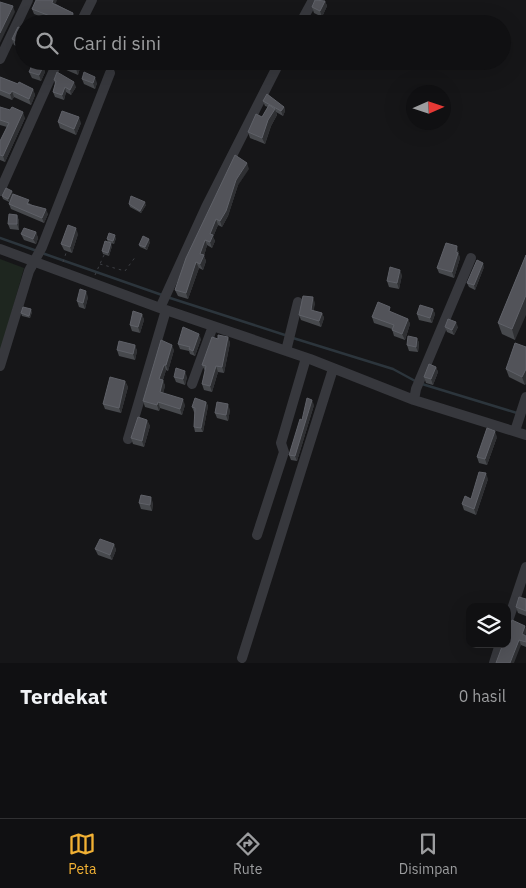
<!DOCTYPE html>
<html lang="id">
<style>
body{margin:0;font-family:"IBM Plex Sans",sans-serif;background:#1e1e20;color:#f1f3f6}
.controls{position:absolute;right:15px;bottom:15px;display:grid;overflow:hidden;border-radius:10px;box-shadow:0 5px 20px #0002}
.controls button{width:45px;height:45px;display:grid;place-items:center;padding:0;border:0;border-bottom:1px solid #303032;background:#101012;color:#f1f3f6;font:25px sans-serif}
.compass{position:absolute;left:406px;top:85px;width:45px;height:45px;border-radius:50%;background:#101012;box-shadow:0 5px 20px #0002;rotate:87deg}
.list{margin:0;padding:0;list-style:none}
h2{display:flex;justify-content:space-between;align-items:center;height:65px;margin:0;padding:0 20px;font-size:21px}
h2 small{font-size:16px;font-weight:400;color:#9c9d9f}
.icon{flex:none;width:28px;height:28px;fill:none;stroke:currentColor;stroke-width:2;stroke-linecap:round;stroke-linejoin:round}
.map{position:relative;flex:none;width:526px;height:663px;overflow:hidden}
.search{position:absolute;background:#101012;box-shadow:0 5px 20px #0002;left:15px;right:15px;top:15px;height:55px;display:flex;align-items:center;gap:12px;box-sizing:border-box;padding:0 18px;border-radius:28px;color:#9c9d9f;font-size:19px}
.sheet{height:155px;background:#101012}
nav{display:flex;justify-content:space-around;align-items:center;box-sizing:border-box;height:70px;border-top:1px solid #303032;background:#101012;font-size:14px;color:#9c9d9f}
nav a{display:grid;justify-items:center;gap:2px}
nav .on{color:#f2b134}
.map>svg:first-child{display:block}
.green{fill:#1e261f}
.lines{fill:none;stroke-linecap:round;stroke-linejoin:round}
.stream{stroke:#2c353c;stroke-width:2.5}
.path{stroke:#3d3f44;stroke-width:1;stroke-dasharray:2.5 4;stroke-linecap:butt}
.minor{stroke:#37383d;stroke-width:10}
.wall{fill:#47494d}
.shaded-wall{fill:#2f3033}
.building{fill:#525359;stroke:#5f6168}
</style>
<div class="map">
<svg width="526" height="663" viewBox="0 0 526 663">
<rect width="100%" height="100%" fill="#161618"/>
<path class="green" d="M0,259l24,9 -24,86z"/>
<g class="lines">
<path class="stream" d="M0,238l37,13
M42,253l120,42
M167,297l121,39
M293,338l100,31 24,13
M422,384l95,29"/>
<path class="path" d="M63,262l3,-9
M100,264l25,7 11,-15
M95,275l9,-20"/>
<path class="minor" d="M80,24l12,-24
M300,24l13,-24
M0,59l28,-59
M0,191l58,-130
M0,249l160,59 150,51 104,41 112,35
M160,308l46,-101 74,-146
M286,351l12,-49
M0,366l29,-95 13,-24 68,-174
M192,384l21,-58
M414,400l2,-11 55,-131
M515,431l11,-34
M128,439l38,-129
M257,535l27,-83 -3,-9 25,-85
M507,624l19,-57
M242,658l91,-289
M494,663l6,-19"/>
</g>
<path class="wall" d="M325,1l2,5 -5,11 -8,-4 -2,-6z
M56,4l17,9 2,5 -3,6h-13l-25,-10 -2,-5z
M24,29v21l-10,-5 -2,-6z
M62,63h16l2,5 -2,7 -14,-6z
M43,67l2,5 -4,9 -9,-3 -3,-6z
M0,77l18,7 15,5 2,6 -4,10 -17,-8 -2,3 -12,-5z
M82,79l15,4 -2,6 -11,-5z
M54,80l22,7 -5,8 -5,-3 -2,8 -9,-3 -2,-5 2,-8z
M263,101l21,6 1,4 -2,5 -7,-4 1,3 -6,11 -6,18 -15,-6 -2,-6 14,-15 6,-10 -3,-1z
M0,107l25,11 -20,44 -5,-2v-19l7,-14 -7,-2z
M58,122l23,1 -5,12 -16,-7z
M249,169l-11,16 -10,31 -6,11 -4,-2 -5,12 2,4 -3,7 -5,-3 -3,11 2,5 -3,9 -4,-2 -11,31 -10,-3 -3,-6 11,-32z
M13,194l35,20 -4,9 -33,-14 -2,-5 4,-9 -4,7 -6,-3 -1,-3z
M129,204l17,1 -5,8 -11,-6z
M17,215l2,6v9l-9,-1 -2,-5z
M36,232l2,6 -2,6 -12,-4 -3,-6z
M78,234l-6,19 -8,-3 -3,-6z
M116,238l-2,6 -6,-2 -1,-3z
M150,242l-3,8 -7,-3 -1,-2z
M112,246l-3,10 -6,-2 -1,-3z
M459,251l-1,2 2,5 -6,20 -15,-5 -2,-5z
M526,255l-11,85 -13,-6 -4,-11z
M484,267l-9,23 -6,-3 -2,-4z
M402,275l-3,14 -10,-2 -2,-6z
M88,297l-3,12 -6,-2 -2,-6z
M315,303l-2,8 9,2 2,5 -3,9 -20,-7 -2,-5z
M433,309l2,5 -3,9 -13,-3 -2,-6z
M32,312l-2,6 -8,-2 -1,-3z
M392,313l16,6 2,5 -5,16 -11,-4 -2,-7 -18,-6 -2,-6z
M142,314l2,6 -4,13 -8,-2 -2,-6z
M445,327h13l-4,8 -7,-3z
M228,337l2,6 -6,30 -6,-1 -6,20 -8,-2 -2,-6 3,-13 -3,-6 16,-26z
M417,338l2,5 -1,9 -9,-1 -2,-6z
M201,339l-6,17 -5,-2 -1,-3 -9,-2 -2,-5z
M161,340l13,10 -6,21 -2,-1 -3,10 2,6 -2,7 22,12 -3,10 -22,-7 -1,3 -14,-4 -2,-6z
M135,345l2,6 -2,9 -16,-4 -2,-6z
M526,347v36l-1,2 -16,-8 -3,-8z
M436,367l2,5 -5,13 -7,-2 -2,-6z
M174,377h13l-2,8 -9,-3z
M125,381l3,6 -7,26 -16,-4 -2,-5z
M206,402l2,4 -5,26h-8l-1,-5 1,-14 -1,-1 -2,-5z
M314,405l-17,56 -6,-1 -2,-5 13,-35z
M230,410l-2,11 -11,-3 -2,-5z
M147,420l3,6 -6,21 -11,-3 -2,-6z
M497,437l-10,28 -8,-2 -2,-6z
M488,479l-12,36 -12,-5 -2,-6 9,-5z
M139,503h14l-1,8 -11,-2z
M114,544l2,6 -4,10 -14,-5 -3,-6z
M526,599v17l-8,-3 -2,-6z
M526,629l-1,7h1v11l-5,-2 -25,18z"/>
<path class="shaded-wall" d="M53,0h4l-3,8 -2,-5z
M325,1l2,5 -5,11 -2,-6z
M13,6l2,6 -15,31v-10z
M73,13l2,5 -3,6h-3z
M78,63l2,5 -2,7 -2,-6z
M43,67l2,5 -4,9 -2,-6z
M95,77l2,6 -2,6 -2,-6z
M74,82l2,5 -5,8 -1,-5z
M65,87l1,5 -2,8 -2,-5z
M33,89l2,6 -4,10 -2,-6z
M12,91l2,6 -2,3 -2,-6z
M284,107l1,4 -2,5 -2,-5z
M275,109l2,6 -6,11 -6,18 -3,-6 6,-18z
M23,112l2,6 -20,44 -2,-6z
M79,117l2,6 -5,12 -2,-6z
M247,163l2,6 -11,16 -10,31 -6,11 -2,-6 16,-41z
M12,191l1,3 -4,8 -1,-3z
M145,202l1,3 -5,8 -1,-2z
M46,209l2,5 -4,9 -2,-5z
M17,215l2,6v9l-2,-6z
M216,219l2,6 -5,12 2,4 -3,7 -2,-6v-8z
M76,228l2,6 -6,19 -2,-6z
M36,232l2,6 -2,6 -3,-5z
M115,235l1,3 -2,6 -1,-3z
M149,239l1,3 -3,8 -2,-3z
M205,240l2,5 -3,11 2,5 -3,9 -3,-6v-10z
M111,243l1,3 -3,10 -1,-3z
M457,246l3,12 -6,20 -2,-6z
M196,262l3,6 -11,31 -2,-6z
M483,263l1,4 -9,23 -1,-5z
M400,270l2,5 -3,14 -2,-6z
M86,291l2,6 -3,12 -2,-6z
M526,295v20l-11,25 -3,-11z
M313,297l2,6 -2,12 -2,-5z
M31,309l1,3 -2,6 -1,-2z
M433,309l2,5 -3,9 -2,-5z
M322,313l2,5 -3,9 -2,-6z
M142,314l2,6 -4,13 -2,-6z
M408,319l2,5 -5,16 -3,-6z
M456,322l2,5 -4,8 -2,-5z
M199,334l2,5 -6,17 -2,-5z
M228,337l2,6 -6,30 -2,-6z
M417,338l2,5 -1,9 -2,-5z
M135,345l2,6 -2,9 -2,-6z
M172,345l2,5 -6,21 -2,-6z
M164,365l2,5 -3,10 2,6 -3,12 -2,-6 -1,-13z
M216,366l2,6 -6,20 -2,-6z
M436,367l2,5 -5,13 -2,-6z
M526,369v14l-1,2 -3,-8z
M185,371l2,6 -2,8 -2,-6z
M125,381l3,6 -7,26 -2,-5z
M183,399l2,6 -3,10 -2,-6z
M312,400l2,5 -17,56 -2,-5z
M158,402l2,6 -1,3 -2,-6z
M206,402l2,4 -5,26 -2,-4z
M228,404l2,6 -2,11 -2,-6z
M147,420l3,6 -6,21 -2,-6z
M495,431l2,6 -10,28 -2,-6z
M486,473l2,6 -12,36 -2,-6z
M151,497l2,6 -1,8 -2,-6z
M114,544l2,6 -4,10 -2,-5z
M525,626l1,3v4l-2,7 -2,-6z
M519,640l2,5 -7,18h-4z"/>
<path class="building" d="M36,0h17l-1,3 21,10 -5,10 -36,-14z
M315,0l10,1 -5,10 -8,-4z
M0,2l13,4 -13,27z
M85,19l10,5h-12z
M18,27l6,2v16l-12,-6z
M63,61h11l4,2 -2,6 -14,-6z
M33,63l10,4 -4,8 -10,-3z
M57,72l17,10 -4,8 -5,-3 -3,8 -9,-3 3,-11 -2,-1z
M84,72l11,5 -2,6 -11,-4z
M0,77l18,7 1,-2 14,7 -4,10 -17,-8 -2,3 -10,-4z
M267,94l17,13 -3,4 -18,-10z
M269,105l6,4 -7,11 -6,18 -14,-6 8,-18 6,3z
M0,107l10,3 2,-3 11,5 -20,44 -3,-1v-14l9,-18 -9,-3z
M62,111l17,6 -5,12 -16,-7z
M235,155l12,8 -11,17 -10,31 -6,10 -4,-2 -6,15 3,1 -3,7 -5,-2 -5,14 4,1 -4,9 -4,-2 -10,31 -11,-3 11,-32z
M6,188l6,3 -4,8 -6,-3z
M13,194l16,6 -2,4 19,5 -4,9 -33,-14z
M131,196l14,6 -5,9 -11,-7z
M9,214l8,1v9h-9z
M68,225l8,3 -6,19 -9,-3z
M24,228l12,4 -3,7 -12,-5z
M109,233l6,2 -2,6 -6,-2z
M143,236l6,3 -4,8 -6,-2z
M105,241l6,2 -3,10 -6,-2z
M446,243l11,3 -1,6 2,1 -6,19 -15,-4z
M526,255v40l-14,34 -14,-6z
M477,260l6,3 -9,22 -7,-2z
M390,267l10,3 -3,13 -10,-2z
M80,289l6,2 -3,12 -6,-2z
M303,296l10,1 -2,13 11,3 -3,8 -20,-6z
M378,302l12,5 -1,4 19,8 -6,15 -10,-4 2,-5 -22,-8z
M420,305l13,4 -3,9 -13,-4z
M23,307l8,2 -2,7 -8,-3z
M133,311l9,3 -4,13 -8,-2z
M448,319l8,3 -4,8 -7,-3z
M183,327l16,7 -6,17 -4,-2 1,-2 -12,-3z
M218,335l10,2 -6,30 -6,-1 -6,20 -8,-2 4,-18 -4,-1 10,-28 6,2z
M408,336l9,2 -1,9 -9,-2z
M161,340l11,5 -6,20h-2l-5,14 4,1 -3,12 23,7 -3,10 -22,-7 -1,3 -14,-4z
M119,341l16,4 -2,9 -16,-4z
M515,343l11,4v22l-4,8 -16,-8z
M429,364l7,3 -5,12 -7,-2z
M176,368l9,3 -2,8 -9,-2z
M110,377l15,4 -6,27 -16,-4z
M195,398l11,4 -5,26 -7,-1 1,-19 -3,-1z
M307,398l5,2 -17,56 -6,-1 11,-36 2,1z
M217,402l11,2 -2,11 -11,-2z
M138,417l9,3 -5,21 -11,-3z
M487,428l8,3 -10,28 -8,-2z
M479,472l7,1 -12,36 -12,-5 3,-8 6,3z
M141,495l10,2 -1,8 -11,-2z
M100,539l14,5 -4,11 -15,-6z
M519,597l7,2v12l-10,-4z
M512,620l13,6 -3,8 4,2v6l-7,-2 -9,23h-14l7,-19h4v-12z"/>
</svg>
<div class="controls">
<button><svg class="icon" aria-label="layers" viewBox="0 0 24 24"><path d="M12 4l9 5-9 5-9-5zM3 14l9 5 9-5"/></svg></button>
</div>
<svg class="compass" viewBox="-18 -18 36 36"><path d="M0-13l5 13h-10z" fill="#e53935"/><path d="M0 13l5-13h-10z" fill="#9c9d9f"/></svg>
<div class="search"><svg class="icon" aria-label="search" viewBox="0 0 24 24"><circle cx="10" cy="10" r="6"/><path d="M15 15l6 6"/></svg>Cari di sini</div>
</div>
<section class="sheet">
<h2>Terdekat<small>0 hasil</small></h2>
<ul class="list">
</ul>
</section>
<nav>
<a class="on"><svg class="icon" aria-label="map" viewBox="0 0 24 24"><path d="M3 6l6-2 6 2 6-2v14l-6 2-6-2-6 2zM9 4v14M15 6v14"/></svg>Peta</a>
<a><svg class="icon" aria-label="directions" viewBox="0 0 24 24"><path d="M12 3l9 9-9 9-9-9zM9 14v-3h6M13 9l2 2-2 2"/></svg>Rute</a>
<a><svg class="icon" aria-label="saved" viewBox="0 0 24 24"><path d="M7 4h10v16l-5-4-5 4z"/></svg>Disimpan</a>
</nav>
